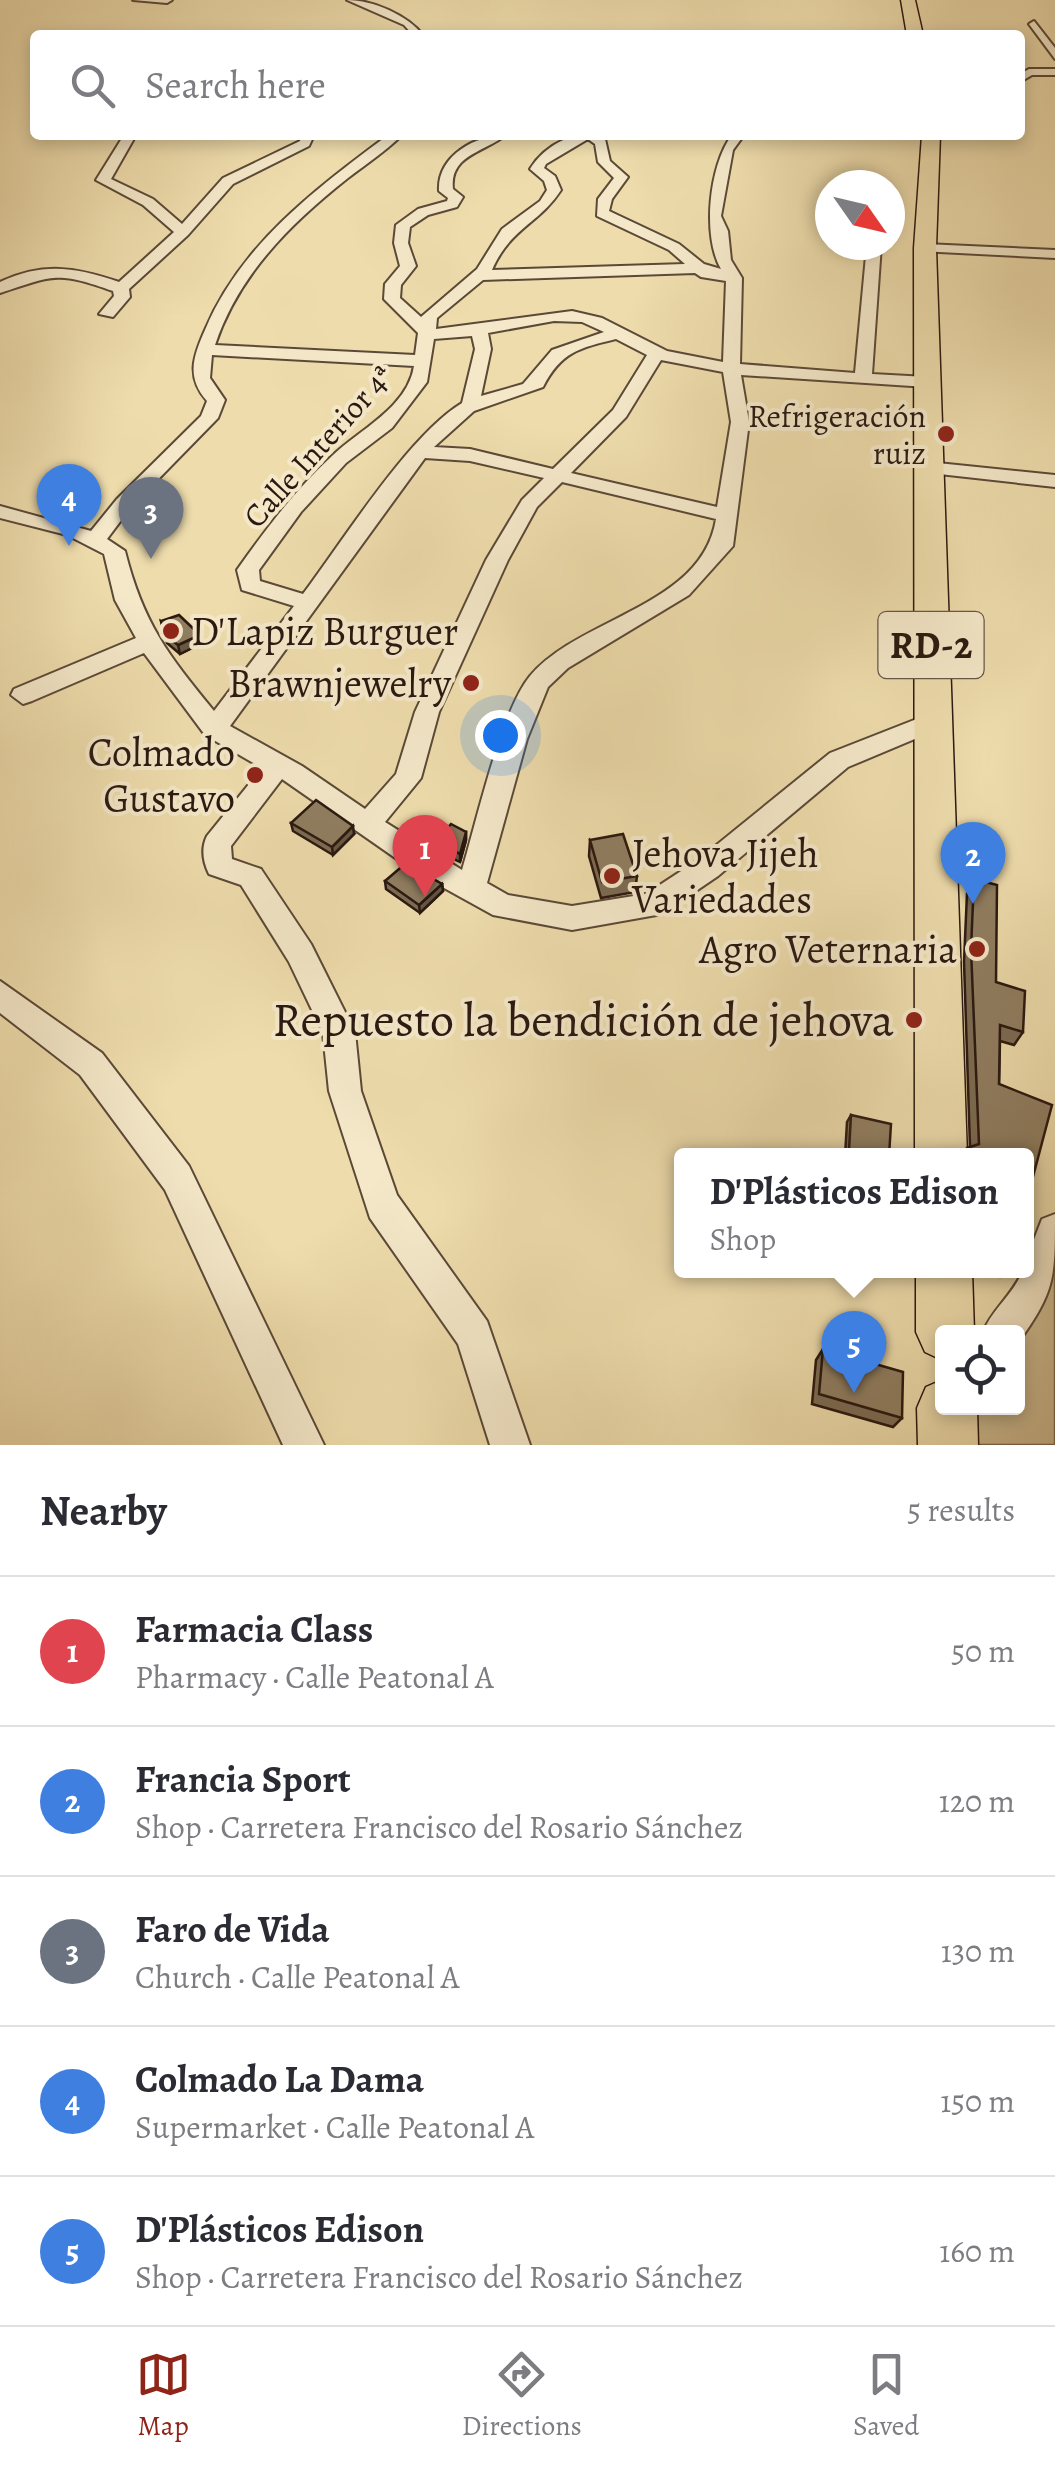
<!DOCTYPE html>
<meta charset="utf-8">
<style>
body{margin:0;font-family:Alegreya,serif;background:#f2f2f3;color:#2b2b33}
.controls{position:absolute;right:30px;bottom:30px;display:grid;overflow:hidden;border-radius:10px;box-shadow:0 5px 15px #0003}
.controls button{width:90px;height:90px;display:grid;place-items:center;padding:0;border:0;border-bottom:2px solid #e1e1e2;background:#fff;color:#2b2b33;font:50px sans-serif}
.compass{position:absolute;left:815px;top:170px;width:90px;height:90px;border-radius:50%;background:#fff;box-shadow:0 5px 15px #0003;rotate:124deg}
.you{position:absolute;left:500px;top:735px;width:35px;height:35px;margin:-25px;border:8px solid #fff;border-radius:50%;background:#1a73e8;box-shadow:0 0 0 15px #1a73e833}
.badge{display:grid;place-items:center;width:65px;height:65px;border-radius:50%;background:#8f2418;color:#fff;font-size:32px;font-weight:700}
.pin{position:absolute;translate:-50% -82px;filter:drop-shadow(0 2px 5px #0008)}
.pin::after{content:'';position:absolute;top:52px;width:35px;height:30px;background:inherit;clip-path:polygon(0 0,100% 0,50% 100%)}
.popup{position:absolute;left:674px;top:1148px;width:360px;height:130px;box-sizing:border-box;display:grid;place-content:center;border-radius:10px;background:#fff;filter:drop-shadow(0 2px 8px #0005);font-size:32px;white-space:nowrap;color:#7c7c81}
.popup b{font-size:38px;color:#2b2b33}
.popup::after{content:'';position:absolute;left:50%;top:100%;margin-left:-20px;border:20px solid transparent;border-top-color:#fff}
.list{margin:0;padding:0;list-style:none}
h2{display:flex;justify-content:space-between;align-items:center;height:130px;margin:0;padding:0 40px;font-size:42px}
h2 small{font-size:32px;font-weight:400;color:#7c7c81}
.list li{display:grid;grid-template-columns:65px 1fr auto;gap:30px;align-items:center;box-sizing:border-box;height:150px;padding:0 40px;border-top:2px solid #e1e1e2}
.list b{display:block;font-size:38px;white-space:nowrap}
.list p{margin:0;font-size:32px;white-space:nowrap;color:#7c7c81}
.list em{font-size:32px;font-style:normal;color:#7c7c81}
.icon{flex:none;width:55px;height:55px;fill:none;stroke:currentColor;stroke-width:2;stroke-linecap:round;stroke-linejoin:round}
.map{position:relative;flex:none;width:1055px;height:1445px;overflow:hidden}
.search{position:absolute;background:#fff;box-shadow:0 5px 15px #0003;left:30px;right:30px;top:30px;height:110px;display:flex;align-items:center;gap:25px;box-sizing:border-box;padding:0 35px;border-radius:10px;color:#7c7c81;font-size:38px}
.sheet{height:880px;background:#fff}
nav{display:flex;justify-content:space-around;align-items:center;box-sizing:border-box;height:140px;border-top:2px solid #e1e1e2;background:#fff;font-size:28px;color:#7c7c81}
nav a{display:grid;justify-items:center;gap:5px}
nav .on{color:#8f2418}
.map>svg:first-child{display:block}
.green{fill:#cdbb91;stroke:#7c6a50;stroke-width:2.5}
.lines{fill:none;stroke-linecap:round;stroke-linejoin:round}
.minor-casing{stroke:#5b4937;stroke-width:4}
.primary-casing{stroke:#2a1810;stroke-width:3}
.minor{fill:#f4e8c9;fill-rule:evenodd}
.primary{fill:#eedcac;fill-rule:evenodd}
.wall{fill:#7c6c53;stroke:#2a1810;stroke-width:2.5}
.shaded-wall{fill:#655844;stroke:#2a1810;stroke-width:2.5}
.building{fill:#907e61;stroke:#2a1810;stroke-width:2.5}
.poi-dot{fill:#8f2418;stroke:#f4e8c9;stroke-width:4}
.labels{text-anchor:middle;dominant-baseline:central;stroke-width:8;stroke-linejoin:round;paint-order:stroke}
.far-poi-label{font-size:32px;fill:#2a1810;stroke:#f4e8c9;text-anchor:end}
.far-street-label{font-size:32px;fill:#2a1810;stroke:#f4e8c9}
.shield{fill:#f4e8c9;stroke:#675648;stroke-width:2.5}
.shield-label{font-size:38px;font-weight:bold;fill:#2a1810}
.poi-label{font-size:40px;fill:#2a1810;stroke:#f4e8c9;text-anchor:end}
.near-poi-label{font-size:48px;fill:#2a1810;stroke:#f4e8c9;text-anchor:end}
</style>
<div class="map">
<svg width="1055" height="1445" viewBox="0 0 1055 1445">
<rect width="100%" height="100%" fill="#eedcac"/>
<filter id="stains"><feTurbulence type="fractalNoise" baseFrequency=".002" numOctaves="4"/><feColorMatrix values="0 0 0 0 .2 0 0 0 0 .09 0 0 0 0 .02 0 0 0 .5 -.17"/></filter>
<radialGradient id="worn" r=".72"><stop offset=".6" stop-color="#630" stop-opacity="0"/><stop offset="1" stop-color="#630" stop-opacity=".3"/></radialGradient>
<path class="green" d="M1055,1232v213h-107l-1,-37h71v-76h-16l30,-37z"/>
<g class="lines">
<g class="minor-casing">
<path id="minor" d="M133,0h39l-5,3z
M347,0c26,0 60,15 76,35h-10l-9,-10z
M1034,21l21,27v11l-26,-35z
M1055,69v6h-23l-12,7v-8l9,-5z
M124,135h12l-25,44 42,20 29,25 41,-46 77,-37 2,-6h12l-5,11 -76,38 -45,51 -59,54 1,8 -17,20 -14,-3 15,-18 -1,-5c-57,-20 -58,-16 -113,2v-11c43,-20 75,-15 119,0l55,-50 -31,-27 -47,-25z
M388,135h14c-16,16 -36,29 -54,43 -58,46 -109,96 -133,167l200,10 3,-22 -34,-34 1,-15 15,-18 -6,-23 2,-18 22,-16 29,-8 1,-3 -9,-7c-2,-35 36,-56 67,-56 -21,17 -57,20 -53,54l10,8 -6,10 -29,8 -18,12 -2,16 8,23 -15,19 -1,13 21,19 56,-48 25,-40 38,-28 7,-11 -3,-9 -14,-12c14,-23 49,-44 75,-30l5,22 18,16 -16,22 -3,12 70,33 25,20 17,5c-19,-32 -12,-104 11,-134h12l-11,15 -12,66 7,15 3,29 11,18 -2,86 115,9 12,-128h14l-9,129 55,3 9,5 -9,5 -186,-12 8,47 -16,124 -44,49 -121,73 -20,19 -21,52 -40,144 21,12 64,11 74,-12 52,-34 132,-107 102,-40 9,3 3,6 -3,6 -93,39 -130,109 -56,38 -90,16 -79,-15 -76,-42 -135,-94 -51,67 1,13 29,10 50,75 44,88 6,59 36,104 90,126 43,124h-40l-32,-101 -88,-126 -41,-127 -6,-58 -34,-71 -48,-77 -32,-11c-6,-12 -8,-26 -2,-38l55,-68 -57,-33 -61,-82 -112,48 -9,3 -12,-9 3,-6 122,-51 -21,-38 -11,-46 -37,-19 -67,-17v-12l91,25 26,-32 84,-83 6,-15c-21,-24 -14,-44 -2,-71 36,-86 111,-141 183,-195zM588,139l7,5 3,18 16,16 -16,21 -1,17 72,34 16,14 -193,6c18,-42 47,-46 69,-80l-6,-14 -11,-8 2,-4zM695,273l6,4 25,4 -3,81 -56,-11 -65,-33 -30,-7 -136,18 1,-11 46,-38zM554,321l28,1 22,10 -52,18 -29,34 -42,12 10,-47 -3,-16zM472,336l3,13 -13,54c-54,33 -119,138 -159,191l-43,-13 -1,-11 42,-58 45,-49 46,-35 35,-46 7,-43zM616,339l31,16 -34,55 -60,59 -83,-20 -36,-2 40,-36 69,-24c18,-35 36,-39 73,-48zM212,355l202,11c-6,41 -55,64 -82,90 -36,33 -67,74 -95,114l5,20 52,16 -80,105c-46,-56 -71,-88 -89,-160l-18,-12 24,-32 87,-89 7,-18 -15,-22zM661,360l62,12 8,50 -14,85 -146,-34 55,-56zM425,458l45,3 74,17 -22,22 -36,60 -71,152 -19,62 -31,35 -63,-43 -72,-40zM562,482l154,37c-14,88 -135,97 -186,157 -29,35 -54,148 -68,194l-77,-48 36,-44 18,-66 69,-152 29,-53z
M925,244l130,6v8l-135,-7 -2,-3z
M928,462l127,13v12l-134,-15v-8z
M0,981l102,72 87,113 135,279h-41l-118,-255 -85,-115 -80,-62z
M1055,1214c0,65 0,77 -37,129v-11h-35c9,-23 31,-38 40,-62h3v-10l16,-41z"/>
</g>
<g class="primary-casing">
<path id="primary" d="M901,0h14l8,35h-16z
M922,135h18l-4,113 31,908h-52l-1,-908z
M916,1270h56l2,62h-32v28l-17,-8 -9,-20z
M942,1380v28h35l1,37h-60l-1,-37 9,-21z"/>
</g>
<use href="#minor" class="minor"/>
<use href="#primary" class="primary"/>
</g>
<path class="wall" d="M161,621l41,22 -22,11 -13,-11z
M291,823l63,11 -21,21 -40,-24z
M466,832v8l-6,22 -24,-12 -1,-8z
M590,840l47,36 -2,16 -34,6 -12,-42z
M974,879l22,103 27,50 -9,13 -14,-4 -1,43 27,119 -56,-56 -6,-185 3,-69z
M385,881l57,3 1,7 -23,22 -34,-24z
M851,1115l38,41h-44l2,-34z
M975,1270h32l-7,7 -24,-4z
M823,1349l79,69 -9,9 -81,-23 4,-44z"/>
<path class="shaded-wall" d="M200,635l2,8 -22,11 -2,-9z
M353,826l1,8 -21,21 -1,-8z
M466,832v8l-6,22v-8z
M442,884l1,7 -23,22 -1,-8z"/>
<path class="building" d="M179,615l21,20 -22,10 -13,-10 -4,-14z
M316,800l37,26 -21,21 -41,-24z
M451,824l15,8 -6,22 -25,-12z
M623,834l14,42 -35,6 -12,-42z
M406,863l36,21 -23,21 -34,-24z
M974,879l23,6 -1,97 29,9 -2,41 -23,-7 -1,59 53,21 -26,98v-47h-59v-8l12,-4 -8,-195z
M851,1115l40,9 -2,32h-18l-22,-6z
M823,1349l80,23 -1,46 -83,-24z"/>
<g class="poi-dot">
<circle cx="946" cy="434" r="10"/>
<circle cx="171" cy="631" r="10"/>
<circle cx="471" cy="683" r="10"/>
<circle cx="255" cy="775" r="10"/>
<circle cx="612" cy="876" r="10"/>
<circle cx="977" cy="949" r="10"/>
<circle cx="914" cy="1020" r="10"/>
</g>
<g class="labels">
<g class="far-poi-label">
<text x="926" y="416">Refrigeración<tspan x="926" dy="37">ruiz</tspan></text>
</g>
<g class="far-street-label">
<text transform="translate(318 446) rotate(-48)">Calle Interior 4ª</text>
</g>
<rect class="shield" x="878.5" y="612" width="105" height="66" rx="8"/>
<g class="shield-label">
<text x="931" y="645">RD-2</text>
</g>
<g class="poi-label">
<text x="191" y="631" text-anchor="start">D'Lapiz Burguer</text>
<text x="451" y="683">Brawnjewelry</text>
<text x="235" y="752">Colmado<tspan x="235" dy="46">Gustavo</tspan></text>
<text x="632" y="853" text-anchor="start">Jehova Jijeh<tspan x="632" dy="46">Variedades</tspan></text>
<text x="957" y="949">Agro Veternaria</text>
</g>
<g class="near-poi-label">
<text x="894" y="1020">Repuesto la bendición de jehova</text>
</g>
</g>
<rect width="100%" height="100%" filter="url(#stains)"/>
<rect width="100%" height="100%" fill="url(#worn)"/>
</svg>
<div class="controls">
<button><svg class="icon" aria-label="locate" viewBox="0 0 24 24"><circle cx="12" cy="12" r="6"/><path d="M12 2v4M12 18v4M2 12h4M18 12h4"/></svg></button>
</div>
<svg class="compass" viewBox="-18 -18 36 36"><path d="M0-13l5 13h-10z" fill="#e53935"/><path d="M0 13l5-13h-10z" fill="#7c7c81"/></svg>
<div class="you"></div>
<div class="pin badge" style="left:425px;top:897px;background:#e0444e">1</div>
<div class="pin badge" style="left:973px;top:904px;background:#3f7fe0">2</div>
<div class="pin badge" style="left:151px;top:559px;background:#6b7280">3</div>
<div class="pin badge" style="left:69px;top:546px;background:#3f7fe0">4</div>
<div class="pin badge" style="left:854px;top:1393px;background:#3f7fe0">5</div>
<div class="popup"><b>D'Plásticos Edison</b>Shop</div>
<div class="search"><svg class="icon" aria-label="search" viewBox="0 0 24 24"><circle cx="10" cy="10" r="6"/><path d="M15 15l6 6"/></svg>Search here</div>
</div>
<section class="sheet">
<h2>Nearby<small>5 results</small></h2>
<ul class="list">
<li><span class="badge" style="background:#e0444e">1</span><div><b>Farmacia Class</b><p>Pharmacy · Calle Peatonal A</p></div><em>50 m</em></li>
<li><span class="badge" style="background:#3f7fe0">2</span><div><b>Francia Sport</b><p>Shop · Carretera Francisco del Rosario Sánchez</p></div><em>120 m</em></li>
<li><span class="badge" style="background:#6b7280">3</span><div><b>Faro de Vida</b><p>Church · Calle Peatonal A</p></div><em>130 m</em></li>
<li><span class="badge" style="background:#3f7fe0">4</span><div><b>Colmado La Dama</b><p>Supermarket · Calle Peatonal A</p></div><em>150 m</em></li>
<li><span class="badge" style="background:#3f7fe0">5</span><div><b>D'Plásticos Edison</b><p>Shop · Carretera Francisco del Rosario Sánchez</p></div><em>160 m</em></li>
</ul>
</section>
<nav>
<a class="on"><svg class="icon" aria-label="map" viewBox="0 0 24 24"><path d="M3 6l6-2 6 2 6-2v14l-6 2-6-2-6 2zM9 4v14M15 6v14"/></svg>Map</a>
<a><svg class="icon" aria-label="directions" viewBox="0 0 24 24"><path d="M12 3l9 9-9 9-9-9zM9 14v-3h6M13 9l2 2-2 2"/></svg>Directions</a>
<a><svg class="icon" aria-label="saved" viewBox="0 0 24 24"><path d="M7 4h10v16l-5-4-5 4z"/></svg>Saved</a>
</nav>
